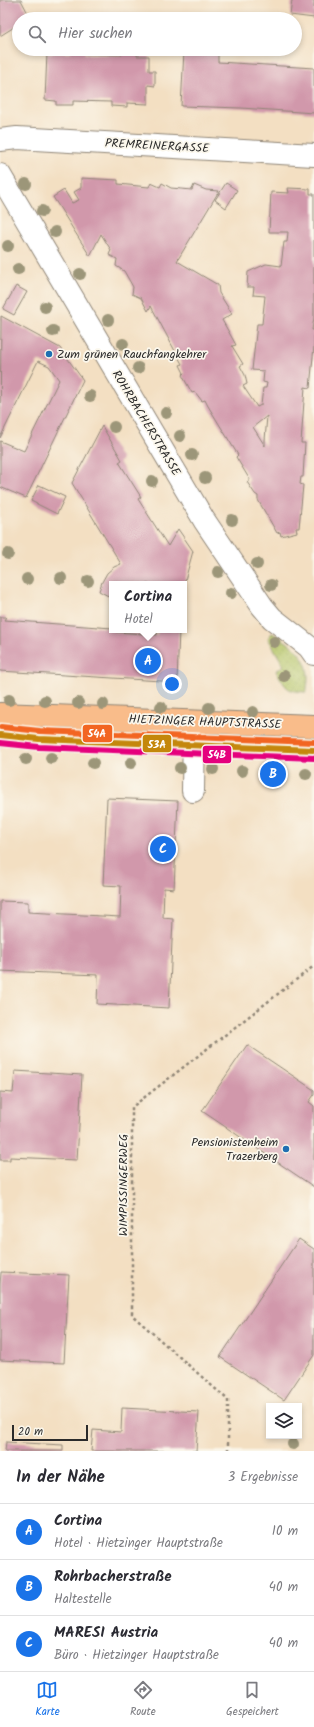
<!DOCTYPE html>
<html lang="de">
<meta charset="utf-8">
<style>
body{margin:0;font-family:Kalam,sans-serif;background:#f2f2f3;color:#2b2b33}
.controls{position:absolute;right:12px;bottom:12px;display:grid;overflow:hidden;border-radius:0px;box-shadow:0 2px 6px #0003}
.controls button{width:36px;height:36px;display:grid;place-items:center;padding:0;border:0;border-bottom:1px solid #e1e1e2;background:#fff;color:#2b2b33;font:20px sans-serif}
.scale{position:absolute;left:12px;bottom:10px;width:76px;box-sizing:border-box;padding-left:4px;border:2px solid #2b2b2b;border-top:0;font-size:11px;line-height:14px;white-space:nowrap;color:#2b2b2b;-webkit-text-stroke:3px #fbf7ec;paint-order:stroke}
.you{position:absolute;left:172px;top:684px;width:14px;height:14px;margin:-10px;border:3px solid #fff;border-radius:50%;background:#1a73e8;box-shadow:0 0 0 6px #1a73e833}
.badge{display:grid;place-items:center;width:26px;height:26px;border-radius:50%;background:#1a73e8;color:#fff;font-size:13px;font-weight:700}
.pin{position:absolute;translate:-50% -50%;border:2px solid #fff;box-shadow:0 1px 4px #0006}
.popup{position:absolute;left:109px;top:581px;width:78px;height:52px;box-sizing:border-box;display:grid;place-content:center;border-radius:0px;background:#fff;filter:drop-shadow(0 1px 3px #0005);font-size:13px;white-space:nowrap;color:#7c7c81}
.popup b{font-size:15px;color:#2b2b33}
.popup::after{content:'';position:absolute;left:50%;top:100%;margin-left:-8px;border:8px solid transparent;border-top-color:#fff}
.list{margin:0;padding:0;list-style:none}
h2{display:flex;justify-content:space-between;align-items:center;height:52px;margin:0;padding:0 16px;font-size:17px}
h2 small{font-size:13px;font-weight:400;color:#7c7c81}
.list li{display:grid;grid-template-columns:26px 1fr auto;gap:12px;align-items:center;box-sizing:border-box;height:56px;padding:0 16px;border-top:1px solid #e1e1e2}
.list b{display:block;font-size:15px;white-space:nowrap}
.list p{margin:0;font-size:13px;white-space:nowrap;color:#7c7c81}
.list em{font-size:13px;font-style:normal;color:#7c7c81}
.icon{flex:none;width:22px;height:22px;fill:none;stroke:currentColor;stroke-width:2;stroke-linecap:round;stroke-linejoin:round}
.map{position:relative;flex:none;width:314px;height:1451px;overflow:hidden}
.search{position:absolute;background:#fff;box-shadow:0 2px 6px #0003;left:12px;right:12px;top:12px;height:44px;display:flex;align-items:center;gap:10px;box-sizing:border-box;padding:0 14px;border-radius:22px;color:#7c7c81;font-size:15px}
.sheet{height:220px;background:#fff}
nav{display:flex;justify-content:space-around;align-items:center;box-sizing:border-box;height:56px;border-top:1px solid #e1e1e2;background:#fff;font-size:11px;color:#7c7c81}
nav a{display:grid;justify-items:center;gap:2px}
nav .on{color:#1a73e8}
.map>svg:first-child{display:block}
.green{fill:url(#green-dots);stroke:#70784a}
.building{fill:#d198ab;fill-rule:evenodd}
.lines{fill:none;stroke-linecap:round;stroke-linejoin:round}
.minor-casing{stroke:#8f8576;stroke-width:24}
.major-casing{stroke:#8f8576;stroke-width:24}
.path{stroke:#8f8576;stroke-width:2.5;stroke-dasharray:3 3;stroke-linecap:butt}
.minor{stroke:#fff;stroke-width:22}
.major{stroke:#f9bc8a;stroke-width:22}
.bus-1-casing{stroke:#fbf7ec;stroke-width:9}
.bus-2-casing{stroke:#fbf7ec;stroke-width:9}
.bus-3-casing{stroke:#fbf7ec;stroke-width:9}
.bus-1{stroke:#c4870b;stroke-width:6}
.bus-2{stroke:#e5007d;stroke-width:6}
.bus-3{stroke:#f26522;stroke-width:6}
.tree{fill:#9c9679}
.poi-dot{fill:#1f6fb2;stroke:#fbf7ec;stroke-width:1.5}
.labels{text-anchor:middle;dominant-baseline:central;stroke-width:3.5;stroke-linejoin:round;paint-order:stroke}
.street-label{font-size:12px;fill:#2b2b2b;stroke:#fbf7ec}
.poi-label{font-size:12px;fill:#2b2b2b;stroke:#fbf7ec;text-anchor:start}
.line-badge{stroke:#fbf7ec;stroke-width:1.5}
.badge-label{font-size:11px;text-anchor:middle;font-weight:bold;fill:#fff}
</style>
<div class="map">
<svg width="314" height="1451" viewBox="0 0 314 1451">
<defs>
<pattern id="green-dots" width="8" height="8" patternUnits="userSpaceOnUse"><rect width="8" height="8" fill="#b6c669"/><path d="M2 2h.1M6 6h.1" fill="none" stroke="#9daa5b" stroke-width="1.8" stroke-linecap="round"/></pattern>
</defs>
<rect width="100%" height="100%" fill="#fbf7ec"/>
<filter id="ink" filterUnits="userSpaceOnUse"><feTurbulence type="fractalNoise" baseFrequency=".025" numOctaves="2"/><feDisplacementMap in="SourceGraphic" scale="8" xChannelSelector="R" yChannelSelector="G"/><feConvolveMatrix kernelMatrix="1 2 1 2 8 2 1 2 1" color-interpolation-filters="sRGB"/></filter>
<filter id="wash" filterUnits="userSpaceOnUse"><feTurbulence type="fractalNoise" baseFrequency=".012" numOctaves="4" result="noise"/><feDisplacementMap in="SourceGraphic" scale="16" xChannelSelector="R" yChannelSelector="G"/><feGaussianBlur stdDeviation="0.9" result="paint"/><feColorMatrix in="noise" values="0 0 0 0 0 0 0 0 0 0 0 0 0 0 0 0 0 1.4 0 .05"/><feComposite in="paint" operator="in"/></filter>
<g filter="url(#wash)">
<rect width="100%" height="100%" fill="#f3dfc2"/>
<path class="green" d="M272,633c25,14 42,28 34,59 -21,-1 -19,-4 -30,-21l8,-5 -16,-28z"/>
<g id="blocks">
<path class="building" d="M0,0h21l9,17 -3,2h-8v5l-19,12z
M292,0h22v18l-24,-3z
M71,49l14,1v4l37,1v-5l15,1v5h12v15h6v15l-7,-1v19l-21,-1v4l-16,-1v-4l-38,-1v4h-17v-4l-11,-1 2,-47h23z
M184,51l34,1v10l96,6v45l-73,-5 -60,-2z
M81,178l37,2v4l31,3 2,-4 9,4 2,-4 9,5 21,2 2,-5 12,5 13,1 -42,70 41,24 1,8 13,21 -10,6 14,25 -4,1 11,18 -3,2 5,9 2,9 -4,2 14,21 4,-2 2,-17h3l1,-5 -4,-1 1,-11 -12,-1 5,-46h5l3,-28 -12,-1 1,-8h-7l1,-15 18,-8 15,2 3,-24h3l1,-10h-19l2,-40 18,1 -1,-5 22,1v5h4v124l-2,12h2v16l-4,42 -5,-1 -4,56h4l-2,34h-2l-1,7 3,1 -4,43h-3l1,4 -16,4 -1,-4 -3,1 -19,-33v-4l-3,-2 -8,-12 3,-2 -14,-23 2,-2 -30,-49 -3,-6 -3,1 -7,-9 -3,1 -10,-18 2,-2 -4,-8 2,-1 -31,-58 -3,5 -7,-13 -9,-4 1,-7 -9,-16 -8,-5 1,-7 -8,-4 2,-5 -10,-16 -11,22 -37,-59 11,-7 8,13 7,-3 -5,-8 7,-4zM267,416l-2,24v6l-12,-19z
M226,183l11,7 -11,18 -11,-8z
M16,286l11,6 -13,23 -11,-6z
M1,316l59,32 23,32 -57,118 -26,-11v-46l24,10 35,-71 -10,-14 -11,-5 -38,77z
M102,426l20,34 -3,2 22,35 -3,2 30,47 10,-17 15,22 -9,33h-72v14l-13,-7 3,-9 5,-9 7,-6 7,-3 -49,-81z
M39,485l26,12 -8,17 -26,-13z
M0,617h6l-2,3 108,8v2h4v2l41,3v-5h22l-2,52 -177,-11z
M107,798l71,3 -4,88 -10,-1 -1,30 10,1 -4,89 -72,-4 1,-29 -98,-4v-70l28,1v10l92,5 1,-31 -18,-1z
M247,1045l67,45v5l-5,7 5,4v81l-112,-76z
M15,1071l67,4 -5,85 -67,-3v3h-10v-68l13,1z
M299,1239l15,10v106l-30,45 -64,-43z
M1,1272l68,3 -5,88 -64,-3v-75z
M122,1408l77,4 -3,39h-105l2,-21 28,2z
M6,1442l57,3v6h-58z"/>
</g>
</g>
<g filter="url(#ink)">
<use href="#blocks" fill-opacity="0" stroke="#8f8576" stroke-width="1"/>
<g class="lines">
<g class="minor-casing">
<path id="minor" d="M0,140l17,-2 297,17
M0,175l204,345 58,86 10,12 37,29 5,7
M0,735l39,4 275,11
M193,791l1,-61"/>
</g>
<g class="major-casing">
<path id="major" d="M0,714l314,12"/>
</g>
<path class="path" d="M228,1451v-51l-96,-85v-208l182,-141"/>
<use href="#minor" class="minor"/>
<use href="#major" class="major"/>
<g class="bus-1-casing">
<path id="bus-1" d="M0,735l39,4 275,11"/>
</g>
<g class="bus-2-casing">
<path id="bus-2" d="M0,743l39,4 275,11"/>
</g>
<g class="bus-3-casing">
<path id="bus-3" d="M1,727l39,4 274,11"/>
</g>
<use href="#bus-1" class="bus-1"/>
<use href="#bus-2" class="bus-2"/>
<use href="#bus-3" class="bus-3"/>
</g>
<g class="tree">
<circle cx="26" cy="184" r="6"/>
<circle cx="42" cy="211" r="6"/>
<circle cx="55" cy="232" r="6"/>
<circle cx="8" cy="246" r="6"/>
<circle cx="18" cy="269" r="6"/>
<circle cx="80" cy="274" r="6"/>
<circle cx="45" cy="307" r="6"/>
<circle cx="108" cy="320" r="6"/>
<circle cx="53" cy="331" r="6"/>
<circle cx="123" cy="344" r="6"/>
<circle cx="138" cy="368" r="6"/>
<circle cx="90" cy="396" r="6"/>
<circle cx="166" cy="413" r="6"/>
<circle cx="114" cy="427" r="6"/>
<circle cx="180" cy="436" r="6"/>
<circle cx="192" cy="455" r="6"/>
<circle cx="205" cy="478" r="6"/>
<circle cx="152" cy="481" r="6"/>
<circle cx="232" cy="520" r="6"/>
<circle cx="8" cy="554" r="6"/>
<circle cx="257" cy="564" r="6"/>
<circle cx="218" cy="572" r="6"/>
<circle cx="61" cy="578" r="6"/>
<circle cx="27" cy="579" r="6"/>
<circle cx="88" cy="581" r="6"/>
<circle cx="271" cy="585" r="6"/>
<circle cx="231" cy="593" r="6"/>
<circle cx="274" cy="642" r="6"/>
<circle cx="284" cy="676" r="6"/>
<circle cx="9" cy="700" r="6"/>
<circle cx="45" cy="701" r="6"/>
<circle cx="78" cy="703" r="6"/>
<circle cx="103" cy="704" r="6"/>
<circle cx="161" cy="707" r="6"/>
<circle cx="209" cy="708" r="6"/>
<circle cx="253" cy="712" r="6"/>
<circle cx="51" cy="758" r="6"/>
<circle cx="26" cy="759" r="6"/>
<circle cx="93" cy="763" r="6"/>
<circle cx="131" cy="763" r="6"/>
<circle cx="180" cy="768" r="6"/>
<circle cx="213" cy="769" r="6"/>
<circle cx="242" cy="771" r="6"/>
<circle cx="268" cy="772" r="6"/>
<circle cx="306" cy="774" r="6"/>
<circle cx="293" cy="1444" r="6"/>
</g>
</g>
<g class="poi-dot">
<circle cx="49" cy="354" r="4"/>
<circle cx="286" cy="1149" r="4"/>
</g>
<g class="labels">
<g class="street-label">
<text transform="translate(157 146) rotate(3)">PREMREINERGASSE</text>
<text transform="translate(146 423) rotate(59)">ROHRBACHERSTRASSE</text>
<text transform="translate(205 722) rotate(2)">HIETZINGER HAUPTSTRASSE</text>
<text transform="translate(123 1185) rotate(-90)">WIMPISSINGERWEG</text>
</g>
<g class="poi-label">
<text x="57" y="354">Zum grünen Rauchfangkehrer</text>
<text x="278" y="1142" text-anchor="end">Pensionistenheim<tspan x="278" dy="14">Trazerberg</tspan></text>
</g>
</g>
<g class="line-badge">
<rect x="82" y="724" width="31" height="19" rx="4" fill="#f26522"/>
<rect x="142" y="734" width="30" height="19" rx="4" fill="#c4870b"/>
<rect x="202" y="745" width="30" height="19" rx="4" fill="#e5007d"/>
</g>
<g class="badge-label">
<text x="97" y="737">54A</text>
<text x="157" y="748">53A</text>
<text x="217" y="758">54B</text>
</g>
</svg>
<div class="controls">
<button><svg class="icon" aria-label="layers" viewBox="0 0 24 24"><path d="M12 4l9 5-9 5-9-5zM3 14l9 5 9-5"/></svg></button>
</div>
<div class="scale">20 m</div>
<div class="you"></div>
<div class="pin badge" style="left:148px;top:661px">A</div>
<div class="popup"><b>Cortina</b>Hotel</div>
<div class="pin badge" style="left:273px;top:774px">B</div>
<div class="pin badge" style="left:163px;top:849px">C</div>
<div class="search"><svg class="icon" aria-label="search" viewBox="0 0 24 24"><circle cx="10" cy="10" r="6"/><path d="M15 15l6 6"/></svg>Hier suchen</div>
</div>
<section class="sheet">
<h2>In der Nähe<small>3 Ergebnisse</small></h2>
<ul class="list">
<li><span class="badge">A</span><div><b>Cortina</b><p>Hotel · Hietzinger Hauptstraße</p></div><em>10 m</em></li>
<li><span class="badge">B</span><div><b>Rohrbacherstraße</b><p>Haltestelle</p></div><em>40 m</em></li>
<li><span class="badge">C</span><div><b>MARESI Austria</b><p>Büro · Hietzinger Hauptstraße</p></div><em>40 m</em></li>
</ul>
</section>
<nav>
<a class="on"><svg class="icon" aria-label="map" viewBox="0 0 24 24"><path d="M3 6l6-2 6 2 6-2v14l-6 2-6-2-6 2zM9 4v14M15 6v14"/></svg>Karte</a>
<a><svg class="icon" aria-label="directions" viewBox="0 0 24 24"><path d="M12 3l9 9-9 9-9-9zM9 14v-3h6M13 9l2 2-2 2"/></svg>Route</a>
<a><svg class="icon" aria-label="saved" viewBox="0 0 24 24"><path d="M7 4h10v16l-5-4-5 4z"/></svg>Gespeichert</a>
</nav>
